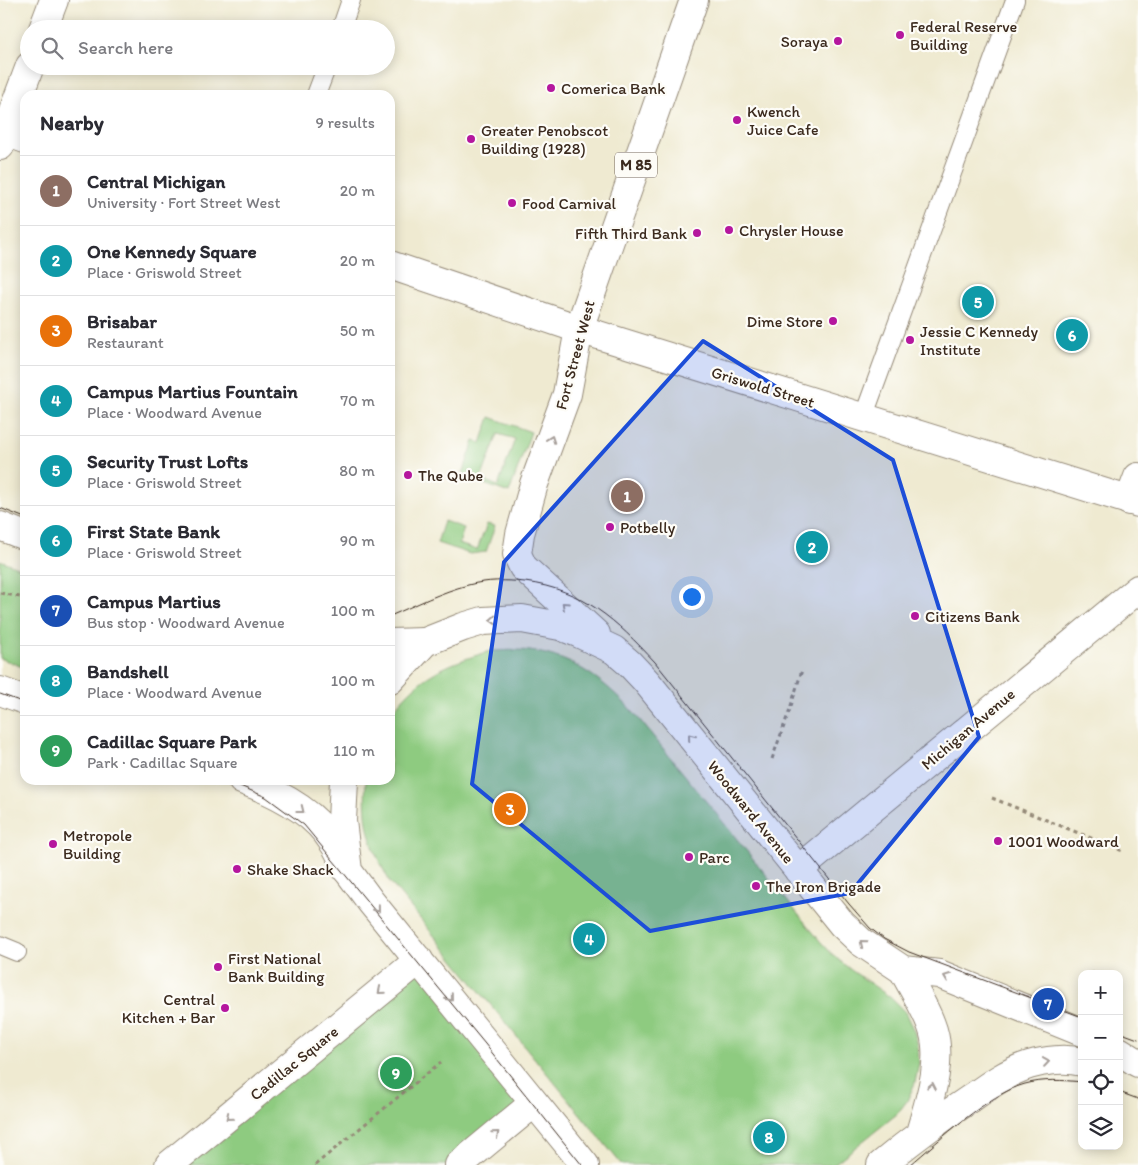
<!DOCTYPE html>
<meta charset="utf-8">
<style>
body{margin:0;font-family:Itim,sans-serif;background:#f7f7f7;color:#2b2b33}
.controls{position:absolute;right:15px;bottom:15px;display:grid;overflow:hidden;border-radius:10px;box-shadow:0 2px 12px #0003}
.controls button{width:45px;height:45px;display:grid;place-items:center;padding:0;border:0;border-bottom:1px solid #e1e1e2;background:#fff;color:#2b2b33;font:25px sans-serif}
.you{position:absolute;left:691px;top:596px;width:18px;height:18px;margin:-12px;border:4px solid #fff;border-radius:50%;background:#1a73e8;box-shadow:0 0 0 8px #1a73e833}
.badge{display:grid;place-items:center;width:32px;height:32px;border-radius:50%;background:#d93025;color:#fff;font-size:16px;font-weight:700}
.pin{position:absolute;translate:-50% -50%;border:2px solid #fff;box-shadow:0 1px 5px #0006}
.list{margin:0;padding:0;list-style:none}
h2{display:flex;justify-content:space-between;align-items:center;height:65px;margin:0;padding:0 20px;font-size:21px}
h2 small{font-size:16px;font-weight:400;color:#7c7c81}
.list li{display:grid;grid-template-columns:32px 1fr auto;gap:15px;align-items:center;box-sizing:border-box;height:70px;padding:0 20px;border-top:1px solid #e1e1e2}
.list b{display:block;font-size:19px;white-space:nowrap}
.list p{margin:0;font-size:16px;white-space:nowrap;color:#7c7c81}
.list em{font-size:16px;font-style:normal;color:#7c7c81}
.icon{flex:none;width:28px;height:28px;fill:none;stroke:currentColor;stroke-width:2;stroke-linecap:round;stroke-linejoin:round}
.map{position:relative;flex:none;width:1138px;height:1165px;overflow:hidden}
.search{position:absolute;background:#fff;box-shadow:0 2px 12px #0003;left:20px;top:20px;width:375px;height:55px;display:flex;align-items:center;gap:12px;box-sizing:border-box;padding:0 18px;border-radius:28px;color:#7c7c81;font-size:19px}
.panel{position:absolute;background:#fff;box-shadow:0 2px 12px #0003;left:20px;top:90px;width:375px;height:695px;border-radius:15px}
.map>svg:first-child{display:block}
.green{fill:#8ecb80;stroke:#647a4f;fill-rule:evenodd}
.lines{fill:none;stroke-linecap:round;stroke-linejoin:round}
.lane-casing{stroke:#958a78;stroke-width:20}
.street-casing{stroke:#958a78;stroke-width:30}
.secondary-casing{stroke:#958a78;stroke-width:30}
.primary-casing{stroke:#958a78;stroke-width:30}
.path{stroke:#958a78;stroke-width:3;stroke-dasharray:4 4;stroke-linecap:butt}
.lane{stroke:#fff;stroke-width:18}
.street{stroke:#fff;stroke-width:28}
.secondary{stroke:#fff;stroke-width:28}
.primary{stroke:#fff;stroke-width:28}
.tram{stroke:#3b2a1e;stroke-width:1}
.oneway{stroke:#a79f9a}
.marked{fill:#1d4ed8;fill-opacity:0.2;stroke:#1d4ed8;stroke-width:4;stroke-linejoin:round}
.poi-dot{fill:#b5179e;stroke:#fdfcf7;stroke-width:2}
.labels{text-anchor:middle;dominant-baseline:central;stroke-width:4.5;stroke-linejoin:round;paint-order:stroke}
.shield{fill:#fdfcf7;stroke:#75695f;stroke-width:1}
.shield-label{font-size:15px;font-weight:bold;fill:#3b2a1e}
.poi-label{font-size:16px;fill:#3b2a1e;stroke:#fdfcf7;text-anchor:start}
.street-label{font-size:16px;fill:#3b2a1e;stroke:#fdfcf7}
</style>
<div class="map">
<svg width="1138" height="1165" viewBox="0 0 1138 1165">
<rect width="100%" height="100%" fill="#fdfcf7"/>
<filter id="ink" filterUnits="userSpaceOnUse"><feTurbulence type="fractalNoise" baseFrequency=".02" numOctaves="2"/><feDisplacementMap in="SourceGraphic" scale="10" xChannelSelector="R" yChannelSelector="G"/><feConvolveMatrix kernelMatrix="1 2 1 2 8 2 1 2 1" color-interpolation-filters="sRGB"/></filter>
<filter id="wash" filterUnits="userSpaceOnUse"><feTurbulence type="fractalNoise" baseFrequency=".0096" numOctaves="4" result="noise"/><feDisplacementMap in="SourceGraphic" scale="20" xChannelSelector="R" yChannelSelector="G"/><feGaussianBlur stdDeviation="1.12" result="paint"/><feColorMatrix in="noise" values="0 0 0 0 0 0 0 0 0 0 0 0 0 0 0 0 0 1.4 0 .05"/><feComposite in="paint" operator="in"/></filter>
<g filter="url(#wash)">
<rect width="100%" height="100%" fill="#efead1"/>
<path class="green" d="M490,417l41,15 -22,61 -47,-17 12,-35 7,2zM498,434l17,5 -17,47 -17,-7z
M444,521l20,7 -5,16 18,6 10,-26 8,2 -9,26 -16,2 -33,-11z
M0,560l25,10v98l-25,-10z
M491,651c13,0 26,-2 39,0 46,6 80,34 109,68l181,222 14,15 17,14 39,27 15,15 9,19 4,14 1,18 -4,20 -8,18 -10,13 -64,51h-211l-232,-283c-21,-38 -27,-58 -24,-102h24v-65c28,-40 56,-51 101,-64z
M419,960l115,143 -75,62h-290z"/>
</g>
<g filter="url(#ink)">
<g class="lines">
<g class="lane-casing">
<path id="lane" d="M341,29l10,-29
M316,95l11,-29
M863,418l152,-418
M0,945l17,7"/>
</g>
<g class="street-casing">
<path id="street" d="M43,29l11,-29
M0,146l30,-80
M1129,501l9,-24"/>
</g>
<g class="secondary-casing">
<path id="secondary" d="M0,130l25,9
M390,265l189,64 559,174
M0,526l25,10
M390,643l35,-1
M0,691l25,9
M242,780c34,12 71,30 91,62 6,8 10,19 14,28"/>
</g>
<g class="primary-casing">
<path id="primary" d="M596,634l-73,-67 -6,-13 3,-20 14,-50 33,-90 12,-65 115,-329
M390,680l35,-38 38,-15 20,-6 39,-2 38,7 18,7 36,17 15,13 17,18 196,243 19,18 42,28 36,4 143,58
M344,780l-2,41 6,50 23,31 214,263
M798,870l340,-281
M903,970c10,19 24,40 30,60 10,33 -4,71 -13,103
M1119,1051l19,12
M169,1165l250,-205
M459,1165l75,-62
M881,1165c29,-24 57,-45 89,-66 18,-13 37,-27 59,-34 16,-5 37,-7 53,-3"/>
</g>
<path class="path" d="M0,593l25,5
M772,759l18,-50 12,-39
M992,798l131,53
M1093,974l1,-2
M315,1165l126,-103"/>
<use href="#lane" class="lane"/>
<use href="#street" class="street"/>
<use href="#secondary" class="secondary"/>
<use href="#primary" class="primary"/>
<path class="tram" d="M0,508l25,10
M390,616c26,-11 51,-24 78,-31 19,-5 38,-5 57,-3 59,8 91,38 130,80l194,242 21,24 14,11 25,13 173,65
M0,694l25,9
M226,780l40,17 38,28 181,219 97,121
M1119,1032l19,7
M1119,1092l19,7
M910,1165c30,-25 78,-71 115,-81 18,-5 38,-4 57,-2"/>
</g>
<defs><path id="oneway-chevron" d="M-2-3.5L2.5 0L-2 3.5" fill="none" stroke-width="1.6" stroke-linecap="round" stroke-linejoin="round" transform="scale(1.25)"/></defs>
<g class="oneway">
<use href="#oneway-chevron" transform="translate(551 439) rotate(-70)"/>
<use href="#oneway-chevron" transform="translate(565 605) rotate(-138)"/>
<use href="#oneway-chevron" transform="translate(493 620) rotate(176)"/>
<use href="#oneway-chevron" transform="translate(691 737) rotate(-129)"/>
<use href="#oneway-chevron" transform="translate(301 810) rotate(38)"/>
<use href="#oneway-chevron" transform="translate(377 909) rotate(51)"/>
<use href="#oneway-chevron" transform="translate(863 943) rotate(-141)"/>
<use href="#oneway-chevron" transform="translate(947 977) rotate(-159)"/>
<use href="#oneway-chevron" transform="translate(381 991) rotate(140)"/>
<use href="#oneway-chevron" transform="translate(450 998) rotate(51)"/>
<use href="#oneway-chevron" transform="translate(1046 1062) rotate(-8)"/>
<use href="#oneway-chevron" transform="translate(932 1086) rotate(-79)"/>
<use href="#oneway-chevron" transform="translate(229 1117) rotate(141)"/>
<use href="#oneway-chevron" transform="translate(496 1134) rotate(-40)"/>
</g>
</g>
<path class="marked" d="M703,341l190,119 86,277 -129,156 -200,38 -178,-147 32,-222z"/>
<g class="poi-dot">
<circle cx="900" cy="35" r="5"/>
<circle cx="838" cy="41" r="5"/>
<circle cx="551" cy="88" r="5"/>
<circle cx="737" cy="120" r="5"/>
<circle cx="471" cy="139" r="5"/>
<circle cx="512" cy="203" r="5"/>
<circle cx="729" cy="230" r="5"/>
<circle cx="697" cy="233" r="5"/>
<circle cx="833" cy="321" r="5"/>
<circle cx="910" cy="340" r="5"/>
<circle cx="408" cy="475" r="5"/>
<circle cx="610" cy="527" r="5"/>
<circle cx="915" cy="616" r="5"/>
<circle cx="998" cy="841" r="5"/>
<circle cx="53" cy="844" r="5"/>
<circle cx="689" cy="857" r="5"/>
<circle cx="237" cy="869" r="5"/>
<circle cx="756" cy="886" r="5"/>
<circle cx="218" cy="967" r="5"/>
<circle cx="225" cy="1008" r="5"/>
</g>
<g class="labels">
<rect class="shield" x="615" y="152.5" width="42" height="25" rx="4"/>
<g class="shield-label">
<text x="636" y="165">M 85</text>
</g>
<g class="poi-label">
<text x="910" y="26">Federal Reserve<tspan x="910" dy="18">Building</tspan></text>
<text x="828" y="41" text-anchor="end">Soraya</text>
<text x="561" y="88">Comerica Bank</text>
<text x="747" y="111">Kwench<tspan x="747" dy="18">Juice Cafe</tspan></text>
<text x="481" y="130">Greater Penobscot<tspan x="481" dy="18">Building (1928)</tspan></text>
<text x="522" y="203">Food Carnival</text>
<text x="739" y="230">Chrysler House</text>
<text x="687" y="233" text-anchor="end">Fifth Third Bank</text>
<text x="823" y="321" text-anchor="end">Dime Store</text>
<text x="920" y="331">Jessie C Kennedy<tspan x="920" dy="18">Institute</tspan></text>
<text x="418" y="475">The Qube</text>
<text x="620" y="527">Potbelly</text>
<text x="925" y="616">Citizens Bank</text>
<text x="63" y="835">Metropole<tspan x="63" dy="18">Building</tspan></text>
<text x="1008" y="841">1001 Woodward</text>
<text x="699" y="857">Parc</text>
<text x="247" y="869">Shake Shack</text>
<text x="766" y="886">The Iron Brigade</text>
<text x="228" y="958">First National<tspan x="228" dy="18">Bank Building</tspan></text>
<text x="215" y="999" text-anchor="end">Central<tspan x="215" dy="18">Kitchen + Bar</tspan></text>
</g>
<g class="street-label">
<text transform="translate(575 355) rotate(-75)">Fort Street West</text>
<text transform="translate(763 387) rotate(17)">Griswold Street</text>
<text transform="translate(968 729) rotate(-40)">Michigan Avenue</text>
<text transform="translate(751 812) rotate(51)">Woodward Avenue</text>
<text transform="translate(294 1063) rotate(-39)">Cadillac Square</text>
</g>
</g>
</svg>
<div class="controls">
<button>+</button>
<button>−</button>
<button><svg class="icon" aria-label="locate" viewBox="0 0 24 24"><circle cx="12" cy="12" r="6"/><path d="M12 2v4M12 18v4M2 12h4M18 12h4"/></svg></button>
<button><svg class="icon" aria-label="layers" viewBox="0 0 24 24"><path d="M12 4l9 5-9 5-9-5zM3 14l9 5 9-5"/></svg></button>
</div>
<div class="you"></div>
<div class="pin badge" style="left:627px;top:496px;background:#8d6e63">1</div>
<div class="pin badge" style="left:812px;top:547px;background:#0f9aa8">2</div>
<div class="pin badge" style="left:510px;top:809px;background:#e8710a">3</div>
<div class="pin badge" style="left:589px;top:939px;background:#0f9aa8">4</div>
<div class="pin badge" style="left:978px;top:302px;background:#0f9aa8">5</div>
<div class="pin badge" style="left:1072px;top:335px;background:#0f9aa8">6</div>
<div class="pin badge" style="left:1048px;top:1004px;background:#1a4fb4">7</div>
<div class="pin badge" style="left:769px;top:1137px;background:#0f9aa8">8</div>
<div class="pin badge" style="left:396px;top:1073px;background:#2e9e5b">9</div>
<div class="search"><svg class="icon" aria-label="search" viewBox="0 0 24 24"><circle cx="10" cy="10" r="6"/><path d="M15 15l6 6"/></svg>Search here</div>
<section class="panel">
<h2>Nearby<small>9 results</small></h2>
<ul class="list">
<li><span class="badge" style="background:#8d6e63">1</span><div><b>Central Michigan</b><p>University · Fort Street West</p></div><em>20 m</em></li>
<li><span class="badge" style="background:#0f9aa8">2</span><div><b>One Kennedy Square</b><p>Place · Griswold Street</p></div><em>20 m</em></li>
<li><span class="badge" style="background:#e8710a">3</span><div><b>Brisabar</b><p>Restaurant</p></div><em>50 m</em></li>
<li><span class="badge" style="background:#0f9aa8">4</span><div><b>Campus Martius Fountain</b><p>Place · Woodward Avenue</p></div><em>70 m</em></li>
<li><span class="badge" style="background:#0f9aa8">5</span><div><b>Security Trust Lofts</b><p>Place · Griswold Street</p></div><em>80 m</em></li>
<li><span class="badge" style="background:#0f9aa8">6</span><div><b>First State Bank</b><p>Place · Griswold Street</p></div><em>90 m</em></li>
<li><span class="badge" style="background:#1a4fb4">7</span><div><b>Campus Martius</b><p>Bus stop · Woodward Avenue</p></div><em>100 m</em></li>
<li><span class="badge" style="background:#0f9aa8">8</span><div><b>Bandshell</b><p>Place · Woodward Avenue</p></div><em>100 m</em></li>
<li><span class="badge" style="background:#2e9e5b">9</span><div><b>Cadillac Square Park</b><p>Park · Cadillac Square</p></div><em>110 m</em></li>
</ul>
</section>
</div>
